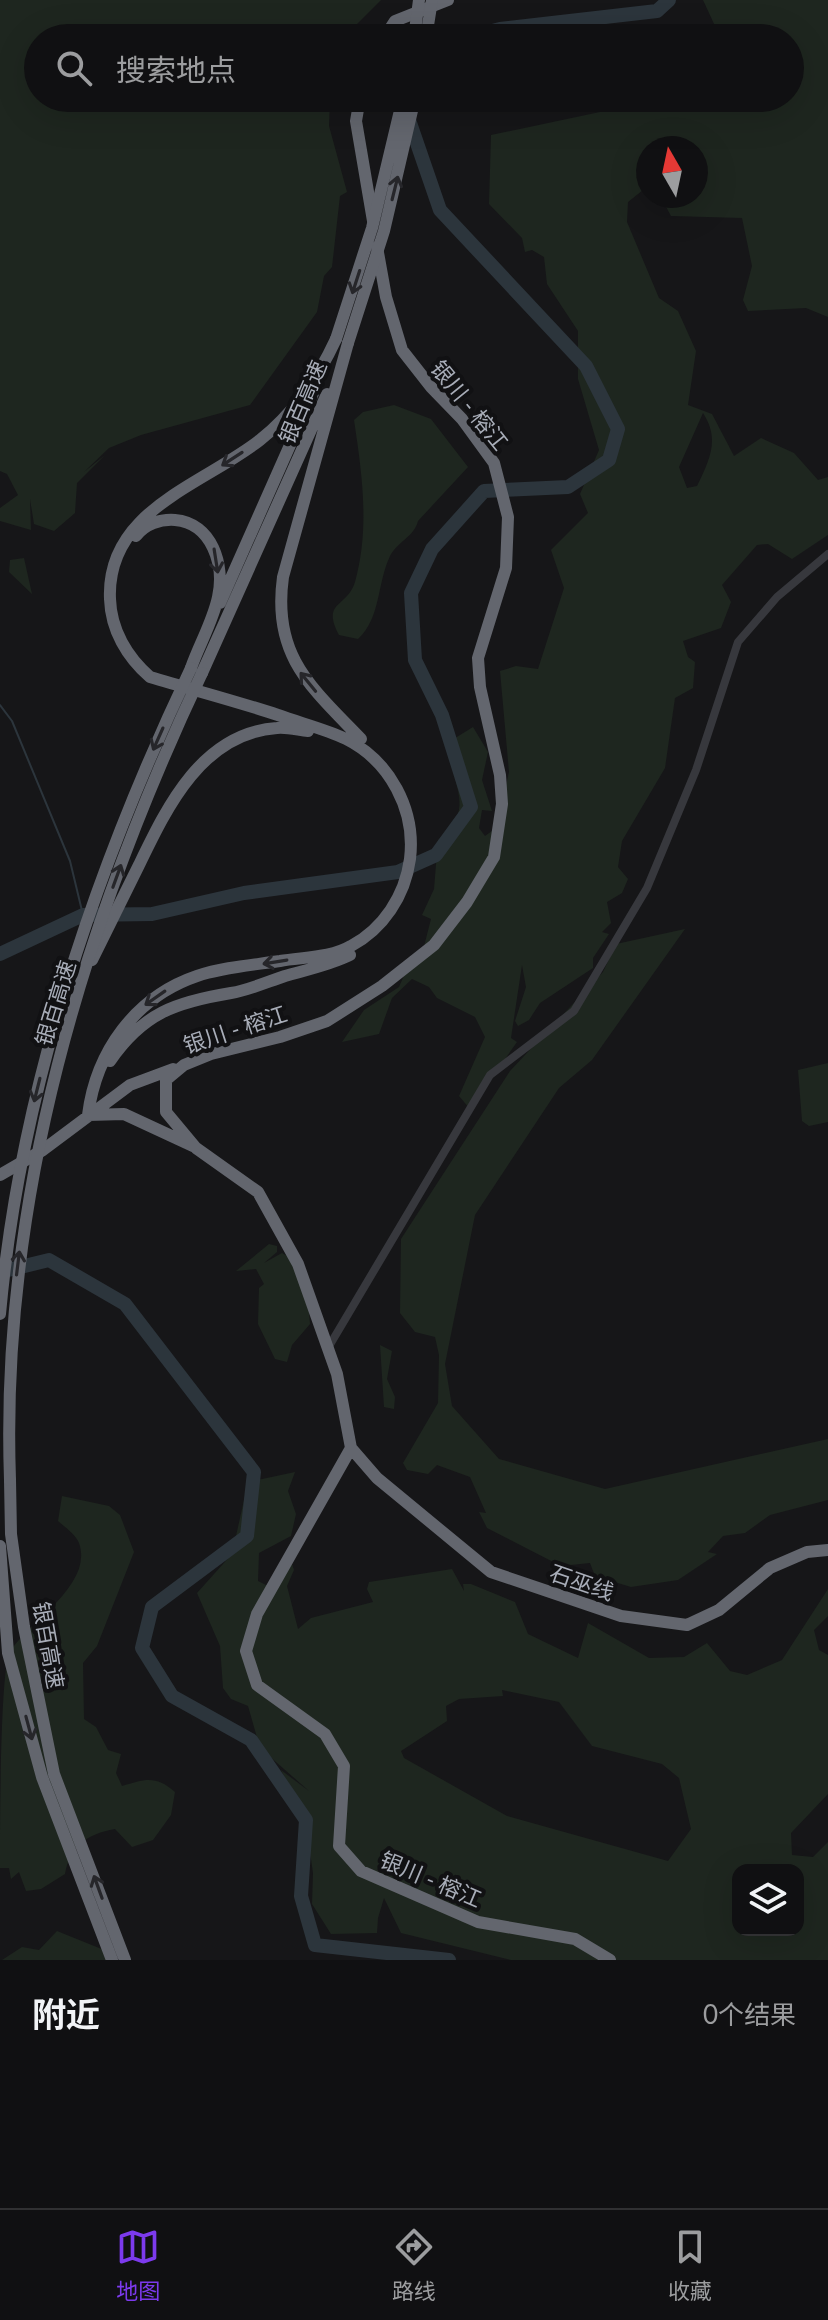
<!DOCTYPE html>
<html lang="zh">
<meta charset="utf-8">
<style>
body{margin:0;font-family:Lato,"Noto Sans SC",sans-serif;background:#1e1e20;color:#f1f3f6}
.controls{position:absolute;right:24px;bottom:24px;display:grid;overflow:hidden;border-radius:16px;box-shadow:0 8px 32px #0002}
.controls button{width:72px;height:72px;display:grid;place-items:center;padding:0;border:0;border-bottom:2px solid #303032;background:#101012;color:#f1f3f6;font:40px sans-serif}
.compass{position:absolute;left:636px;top:136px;width:72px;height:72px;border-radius:50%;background:#101012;box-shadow:0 8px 32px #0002;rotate:351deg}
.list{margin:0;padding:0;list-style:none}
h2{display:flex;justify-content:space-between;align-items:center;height:104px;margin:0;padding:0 32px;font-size:34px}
h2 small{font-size:26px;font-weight:400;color:#9c9d9f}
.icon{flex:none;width:44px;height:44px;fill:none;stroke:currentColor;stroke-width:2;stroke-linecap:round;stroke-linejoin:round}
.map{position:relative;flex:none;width:828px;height:1960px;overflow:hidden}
.search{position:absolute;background:#101012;box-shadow:0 8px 32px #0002;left:24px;right:24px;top:24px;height:88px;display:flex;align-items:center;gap:20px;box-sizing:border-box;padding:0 28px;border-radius:44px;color:#9c9d9f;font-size:30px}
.sheet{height:248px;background:#101012}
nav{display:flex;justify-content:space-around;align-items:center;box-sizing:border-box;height:112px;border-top:2px solid #303032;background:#101012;font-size:22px;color:#9c9d9f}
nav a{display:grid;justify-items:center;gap:4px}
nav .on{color:#7c3aed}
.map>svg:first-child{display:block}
.green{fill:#1e261f;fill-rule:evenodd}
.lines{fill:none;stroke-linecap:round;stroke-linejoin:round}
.stream{stroke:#2c353c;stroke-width:2}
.river{stroke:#2c353c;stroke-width:14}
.minor{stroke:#37383d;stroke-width:8}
.highway{stroke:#63666e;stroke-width:12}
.highway-bridge{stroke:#63666e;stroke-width:12}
.oneway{stroke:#26262a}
.labels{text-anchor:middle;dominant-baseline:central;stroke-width:8;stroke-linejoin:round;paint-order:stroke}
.street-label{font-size:22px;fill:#a8adb8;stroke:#111113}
</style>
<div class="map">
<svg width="828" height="1960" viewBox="0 0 828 1960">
<rect width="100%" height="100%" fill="#161618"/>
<path class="green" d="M0,0h381l-30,30 -3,8h-310v60h292l-1,28 18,66 -7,4 -8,71 -8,9 -7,36 -67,93 -109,30 -32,13 -25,24 21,-17 -28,28 -2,30 -21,18 -20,-7 -4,-25 1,31 -31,-9v-13l18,-13 -11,-21 -7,-3z
M703,0h125v317l-22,-9 -58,3 -5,-11 9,-34 -10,-48 -71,-2 -8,-15 -8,-5h41v-48h-48v44l-5,-2 -15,12 -1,20 32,76 19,13 18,40 -8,54 24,9 22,42 27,-18 33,15 24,27 10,-3v58l-36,24 -24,-15 -11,1 -35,40 9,17 -10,26 -38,13 5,16 7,5 -2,26 -18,10 -10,70 -43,73 -4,26 10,12 -6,14 -15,9 4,21 -9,9 7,2 -16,24v10l-53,35 -11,17 -11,6 -3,-5 11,-34 -4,-22 -11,73 6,4 -47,67 -11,-13 26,-59 -10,-20 -38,-19 -8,-11 -17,-8 -20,19 -13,36 -37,8 22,-32 35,-23 6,-14 15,-11 11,-43 -9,-4 12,-26 4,-49c45,-36 3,-61 18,-96l-4,-4 21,-13 15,25 -6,28 10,31 -10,-1 -3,18 6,8 11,-8 13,-56 -9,-101 16,-5 22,3 26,-81 -13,-38 37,-37 -8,-19 19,-44 -21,-71v-48l-31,-47 -3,-27 -12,-7 -7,2 -3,-14 -33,-34 2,-69 156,-33 3,-4h140v-60h-76l1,-12zM703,413c17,26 7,46 -6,73l-10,2 -8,-21z
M394,405l37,14 37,48 -50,54c-4,16 -21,21 -28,35 -13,27 -9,62 -32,83l-19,-4c-18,-34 8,-27 16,-53 15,-54 7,-108 -1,-162l9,-8z
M24,558l8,36 -23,-22 1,-12z
M685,929l-93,131 -33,28 -84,127 -30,149 7,42 47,53 106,30 223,-50v61l-58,15 -25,18 -22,3 -15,16 9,2 -39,26 -47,7 -36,-11 -5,-13 -29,3 -74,-38 -8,-16 7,1 -16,-36 -33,-12 -9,9 -21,-4 -4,-7 35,-60 1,-48 -4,-18 -20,-5 -15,-19 1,-74 109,-168 93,-99 13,-28z
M828,1063v59l-19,4 -7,-5 -4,-51z
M269,1244l8,2v6l-13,11 18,-10 7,4 25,54 -5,2 1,11 -18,21 -5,17 -12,-3 -17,-35 1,-36 5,-4 -8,-15 -20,2z
M380,1345l12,6 -5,28 8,18 -1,12 -10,-2z
M295,1472l-7,19 8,23 -5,22 -32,17 -1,28 16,8 18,-25 2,6 -7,16 11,43 13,-11 62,-16 -6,-13 2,-7 83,-13 12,22 -1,-7h8l44,18 13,32 50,24 10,-35 61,35 35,-1 23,-14 23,28 17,4 35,-15 46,-71v27l-14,14 5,20 9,5v139l-37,39 1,22 21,2 15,-15v118h-317l-110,-27 -17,-35 -6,20 -1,15 -46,1 -19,-30 1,-31 -7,-49 -25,-54 28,21 -49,-43 -12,-42 -17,-7 -8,-11 -3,-42 -23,-53 35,-39 16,-72zM502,1690l57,12 33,44 70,18 17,14 12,51 -23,32 -161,-45 -103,-58 -3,-7 46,-30 -1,-15 13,-7 44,-3zM738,1870h60v60h-60z
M62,1496l47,10 11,9 14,37 -37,94 -14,17 1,56 12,8 12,23 13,4 -5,19 6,13c23,-7 34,-11 53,6l-4,23 -18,25 -21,7 -17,-18c-28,5 -45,17 -50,45l-24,15 -15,2 -7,-19 -8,7 -2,-11h-9c0,-40 0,-187 9,-215 19,-31 85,-68 70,-110 -3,-8 -14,-16 -21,-22z
M57,1931l52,21 4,8h-111l20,-13 17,3z"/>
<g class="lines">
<path class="stream" d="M0,705l12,16 58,140 13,54"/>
<path class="river" d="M466,38l34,-9 157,-18 12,-11
M0,954l83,-39 69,-1 92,-21 154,-21 38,-17 35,-48 -29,-92 -27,-55 -4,-67 21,-44 52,-58 84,-4 41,-27 9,-31 -32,-63 -146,-156 -32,-93
M0,1272l49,-12 76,44 129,168 -7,64 -95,71 -10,41 30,48 79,44 55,80 -5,76 14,49 134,15"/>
<path class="minor" d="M328,1348l162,-273 84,-64 73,-123 49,-118 42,-128 39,-45 51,-43"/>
<path class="highway" d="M384,38l11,-17 53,-21
M360,98l-4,23 17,100
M377,247l9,50 16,53 29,37 31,32 32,44 14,54 -2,51 -28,90 2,29 20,88 2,29 -8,53 -27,45 -33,43 -52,41 -55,35 -47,16 -69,17 -27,11 -18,15v32l30,36 62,44 40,72 39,110 14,74 -94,166 -11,37 11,34 68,49 19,32 -5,80 22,25 117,51 97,17 35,21
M348,343l-65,234c-11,79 28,110 78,162
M136,536c9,-12 24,-17 39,-16 37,3 50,45 43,77 -5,24 -19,48 -27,71
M220,603l98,-221
M202,673l125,-279
M92,960c16,-32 31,-63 47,-95 28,-58 63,-132 138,-137 10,-1 21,2 31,3
M110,1061c33,-48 66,-59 121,-68 18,-3 36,-11 54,-17 21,-6 45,-11 65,-21
M88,1115c8,-63 47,-118 109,-139 27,-9 56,-11 83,-15 23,-4 51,-3 71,-15 32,-17 54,-50 59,-87 6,-49 -20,-98 -64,-120 -21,-10 -46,-16 -68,-24 -42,-14 -85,-25 -128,-38 -23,-20 -39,-47 -40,-78 -4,-89 93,-114 150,-159 34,-27 58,-62 76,-101
M88,1115l36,-1 69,32
M0,1175l43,-25 87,-65 43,-16
M351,1448l26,30 114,94 130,44 66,9 32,-15 51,-42 37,-16 21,-2
M10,1480l1,54 13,93 30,147 71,186
M0,1546l8,107 34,124 70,183"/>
<path class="highway-bridge" d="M414,38l5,-38
M426,38l6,-38
M336,339l36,-111 31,-130
M348,343l36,-112 31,-133
M0,1314c20,-224 95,-444 191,-646
M10,1480c-10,-281 73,-555 192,-807"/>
</g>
<defs><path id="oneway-shaft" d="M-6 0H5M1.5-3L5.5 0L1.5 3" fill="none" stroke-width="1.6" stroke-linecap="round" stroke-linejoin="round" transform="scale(2)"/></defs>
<g class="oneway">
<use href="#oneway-shaft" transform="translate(395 188) rotate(-76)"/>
<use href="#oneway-shaft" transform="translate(356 282) rotate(108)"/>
<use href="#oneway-shaft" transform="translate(232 459) rotate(147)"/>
<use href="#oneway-shaft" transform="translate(216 561) rotate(81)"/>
<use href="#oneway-shaft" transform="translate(308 682) rotate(-129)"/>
<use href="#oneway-shaft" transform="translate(158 739) rotate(114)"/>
<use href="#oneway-shaft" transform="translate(117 876) rotate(-70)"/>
<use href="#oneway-shaft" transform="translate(275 962) rotate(171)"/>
<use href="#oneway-shaft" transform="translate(155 998) rotate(145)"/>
<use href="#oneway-shaft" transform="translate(37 1090) rotate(104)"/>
<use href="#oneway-shaft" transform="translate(18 1263) rotate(-83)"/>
<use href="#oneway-shaft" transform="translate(29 1728) rotate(75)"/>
<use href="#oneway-shaft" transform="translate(98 1887) rotate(-110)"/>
</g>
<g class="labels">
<g class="street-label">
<text transform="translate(302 402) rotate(-67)">银百高速</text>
<text transform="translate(470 405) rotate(51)">银川 - 榕江</text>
<text transform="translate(55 1003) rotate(-73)">银百高速</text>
<text transform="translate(235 1029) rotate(-18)">银川 - 榕江</text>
<text transform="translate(582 1582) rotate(19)">石巫线</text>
<text transform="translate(49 1645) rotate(80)">银百高速</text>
<text transform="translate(431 1879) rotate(23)">银川 - 榕江</text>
</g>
</g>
</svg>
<div class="controls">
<button><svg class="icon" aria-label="layers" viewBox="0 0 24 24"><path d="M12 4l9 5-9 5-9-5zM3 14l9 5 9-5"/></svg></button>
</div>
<svg class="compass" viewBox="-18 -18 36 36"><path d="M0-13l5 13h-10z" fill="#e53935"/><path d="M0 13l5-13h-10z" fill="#9c9d9f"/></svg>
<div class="search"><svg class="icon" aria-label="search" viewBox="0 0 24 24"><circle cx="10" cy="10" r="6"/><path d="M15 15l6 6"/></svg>搜索地点</div>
</div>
<section class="sheet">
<h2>附近<small>0个结果</small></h2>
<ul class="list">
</ul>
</section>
<nav>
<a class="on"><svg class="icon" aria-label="map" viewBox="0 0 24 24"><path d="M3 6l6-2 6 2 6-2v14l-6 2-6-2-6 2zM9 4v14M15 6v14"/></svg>地图</a>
<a><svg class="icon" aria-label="directions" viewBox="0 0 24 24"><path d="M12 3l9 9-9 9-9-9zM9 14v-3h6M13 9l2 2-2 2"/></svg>路线</a>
<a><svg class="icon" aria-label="saved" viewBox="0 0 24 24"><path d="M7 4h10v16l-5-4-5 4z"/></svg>收藏</a>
</nav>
